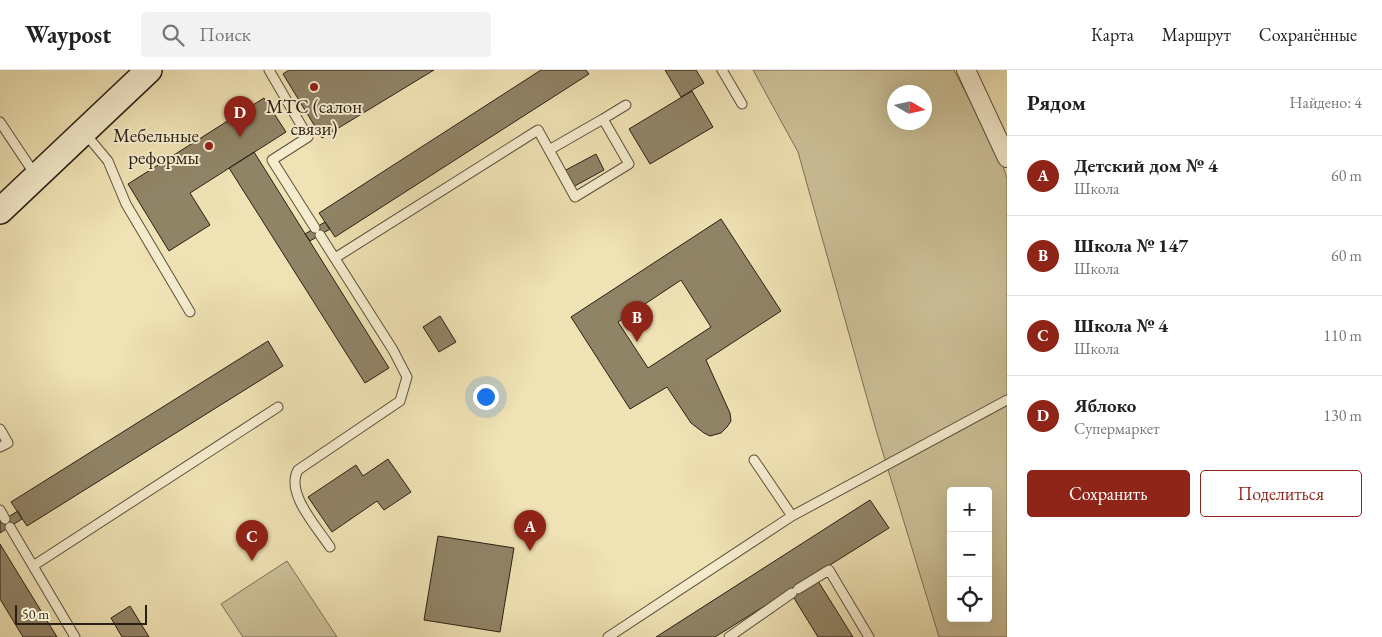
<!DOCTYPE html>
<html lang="ru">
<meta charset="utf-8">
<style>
body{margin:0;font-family:"EB Garamond",serif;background:#f2f2f2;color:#222}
.controls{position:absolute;right:15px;bottom:15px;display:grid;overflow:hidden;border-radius:5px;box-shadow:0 5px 20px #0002}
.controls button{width:45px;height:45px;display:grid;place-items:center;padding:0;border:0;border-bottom:1px solid #e0e0e0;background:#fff;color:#222;font:25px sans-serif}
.compass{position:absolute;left:887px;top:15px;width:45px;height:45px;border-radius:50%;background:#fff;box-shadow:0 5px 20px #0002;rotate:99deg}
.scale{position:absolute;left:15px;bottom:12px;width:132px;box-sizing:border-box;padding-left:5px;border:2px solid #291f14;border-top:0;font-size:14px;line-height:18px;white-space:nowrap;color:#291f14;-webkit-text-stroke:4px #f5ecce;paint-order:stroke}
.you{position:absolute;left:485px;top:326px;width:18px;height:18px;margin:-12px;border:4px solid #fff;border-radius:50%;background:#1a73e8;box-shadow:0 0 0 8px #1a73e833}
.badge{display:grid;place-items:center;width:32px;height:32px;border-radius:50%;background:#8f2418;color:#fff;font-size:16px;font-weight:700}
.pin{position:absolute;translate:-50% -41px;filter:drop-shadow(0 1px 2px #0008)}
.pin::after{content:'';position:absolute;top:26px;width:18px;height:15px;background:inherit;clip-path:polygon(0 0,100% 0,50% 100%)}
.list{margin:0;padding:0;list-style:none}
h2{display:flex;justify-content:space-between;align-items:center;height:65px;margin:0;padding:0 20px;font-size:21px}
h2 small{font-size:16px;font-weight:400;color:#767676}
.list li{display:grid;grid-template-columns:32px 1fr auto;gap:15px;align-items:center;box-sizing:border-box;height:80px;padding:0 20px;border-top:1px solid #e0e0e0}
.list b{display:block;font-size:19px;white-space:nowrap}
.list p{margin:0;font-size:16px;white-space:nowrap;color:#767676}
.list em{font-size:16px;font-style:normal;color:#767676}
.actions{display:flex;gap:10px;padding:15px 20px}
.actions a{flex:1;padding:11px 0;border:1px solid #8f2418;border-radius:5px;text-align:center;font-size:18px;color:#8f2418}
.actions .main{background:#8f2418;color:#fff}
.icon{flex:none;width:28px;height:28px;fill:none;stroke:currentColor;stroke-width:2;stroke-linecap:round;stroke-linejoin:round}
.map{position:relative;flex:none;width:1007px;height:567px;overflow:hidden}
header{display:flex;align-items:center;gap:30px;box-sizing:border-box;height:70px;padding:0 25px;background:#fff;border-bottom:1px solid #e0e0e0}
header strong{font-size:24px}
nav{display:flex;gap:28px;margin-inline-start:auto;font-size:18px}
.search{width:350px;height:45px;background:#f2f2f2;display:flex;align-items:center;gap:12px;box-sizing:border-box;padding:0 18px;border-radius:5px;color:#767676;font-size:19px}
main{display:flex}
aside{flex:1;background:#fff}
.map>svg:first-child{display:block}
.green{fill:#cdc199;stroke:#7b7056;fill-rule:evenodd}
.building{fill:#908467;stroke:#291f14;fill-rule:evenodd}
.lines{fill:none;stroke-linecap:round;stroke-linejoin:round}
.service-casing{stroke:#5a503c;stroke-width:11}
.minor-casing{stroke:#5a503c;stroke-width:20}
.secondary-casing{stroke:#291f14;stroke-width:28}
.service{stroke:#f5ecce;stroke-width:9}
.minor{stroke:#f5ecce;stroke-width:18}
.secondary{stroke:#f5ecce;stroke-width:25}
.poi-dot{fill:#8f2418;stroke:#f5ecce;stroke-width:2}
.labels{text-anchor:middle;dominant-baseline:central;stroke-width:4;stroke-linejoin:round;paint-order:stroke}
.poi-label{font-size:19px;fill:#291f14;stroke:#f5ecce}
</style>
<header>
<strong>Waypost</strong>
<div class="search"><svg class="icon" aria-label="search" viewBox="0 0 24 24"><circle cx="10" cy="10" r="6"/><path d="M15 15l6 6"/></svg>Поиск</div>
<nav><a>Карта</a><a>Маршрут</a><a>Сохранённые</a></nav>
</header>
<main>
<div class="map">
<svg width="1007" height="567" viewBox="0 0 1007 567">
<rect width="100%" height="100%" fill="#efe2b4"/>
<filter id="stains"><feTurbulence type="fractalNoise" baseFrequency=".004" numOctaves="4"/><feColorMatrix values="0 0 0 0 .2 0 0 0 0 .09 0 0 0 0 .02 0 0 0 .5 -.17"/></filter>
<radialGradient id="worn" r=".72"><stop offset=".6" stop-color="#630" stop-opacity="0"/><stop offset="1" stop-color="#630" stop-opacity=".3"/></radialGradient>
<path class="green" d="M753,0h201l47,90 6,18v459h-68l-63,-207 -78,-278zM894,22h30v30h-30zM951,421h37v127h-37z
M287,491l50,76h-94l-22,-33z"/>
<path class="building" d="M289,0h145l-112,68 -39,-64z
M541,0h45l3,4 -254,163 -16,-24z
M665,0h31l8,13 -23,14z
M692,21l21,36 -63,37 -21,-35z
M264,28l22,34 -96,61 20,32 -41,26 -41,-67z
M254,82l135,216 -24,15 -136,-215z
M596,84l8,16 -31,17 -9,-16z
M721,149l60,92 -75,49 24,53 1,8 -4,6 -6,6 -11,3 -6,-3 -13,-10 -24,-36 -37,22 -59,-92zM681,210l30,47 -63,41 -30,-46z
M325,152l5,7 -20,12 -5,-7z
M440,246l16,26 -17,10 -16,-25z
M268,271l15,25 -256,160 -16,-24z
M388,389l23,33 -27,18 -7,-9 -45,31 -24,-35 48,-32 7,11z
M870,430l19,28 -174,109h-59z
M18,441l4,8 -22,14v-11z
M438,466l76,12 -14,84 -76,-12z
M0,474l57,93h-34l-23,-38z
M818,511l35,56h-35l-29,-47 5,-3 4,2z
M130,536l19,31h-27l-11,-19z"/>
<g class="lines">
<g class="service-casing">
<path id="service" d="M269,0l39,67 -36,23 43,68
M722,0l20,34
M0,52l36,54
M84,62l24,29 18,43 64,108
M549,80l54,-31
M320,165l73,115 14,27 -7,24 -102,69c-13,23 19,57 32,77
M335,188l203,-128 37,67 54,-33 -26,-45 23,-14
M0,359l8,14 -8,4
M754,390l38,56
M0,440l5,9
M10,457l65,110
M33,496l245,-159
M798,519l31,-19 40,67
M608,567l184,-121 215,-116
M729,567l63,-44"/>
</g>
<g class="minor-casing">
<path id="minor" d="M966,0l41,88"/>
</g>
<g class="secondary-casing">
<path id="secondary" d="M0,141l149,-141"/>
</g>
<use href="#service" class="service"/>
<use href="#minor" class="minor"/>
<use href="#secondary" class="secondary"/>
</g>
<g class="poi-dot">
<circle cx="314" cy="17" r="5"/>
<circle cx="209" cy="76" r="5"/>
</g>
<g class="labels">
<g class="poi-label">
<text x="314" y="36">МТС (салон<tspan x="314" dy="22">связи)</tspan></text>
<text x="199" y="65" text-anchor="end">Мебельные<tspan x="199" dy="22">реформы</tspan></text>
</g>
</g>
<rect width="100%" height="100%" filter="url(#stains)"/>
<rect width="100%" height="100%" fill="url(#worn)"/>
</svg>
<div class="controls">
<button>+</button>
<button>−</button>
<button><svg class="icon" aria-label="locate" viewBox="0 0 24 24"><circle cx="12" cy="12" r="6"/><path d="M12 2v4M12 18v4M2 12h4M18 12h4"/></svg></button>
</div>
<svg class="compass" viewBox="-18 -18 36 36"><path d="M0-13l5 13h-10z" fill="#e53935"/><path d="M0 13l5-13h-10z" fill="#767676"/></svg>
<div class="scale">50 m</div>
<div class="you"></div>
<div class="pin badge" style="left:530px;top:481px">A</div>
<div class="pin badge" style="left:637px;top:272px">B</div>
<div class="pin badge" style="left:252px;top:491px">C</div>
<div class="pin badge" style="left:240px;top:67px">D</div>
</div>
<aside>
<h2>Рядом<small>Найдено: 4</small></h2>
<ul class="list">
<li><span class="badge">A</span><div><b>Детский дом № 4</b><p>Школа</p></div><em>60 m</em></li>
<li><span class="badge">B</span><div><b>Школа № 147</b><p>Школа</p></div><em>60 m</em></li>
<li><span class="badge">C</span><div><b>Школа № 4</b><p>Школа</p></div><em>110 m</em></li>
<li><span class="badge">D</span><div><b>Яблоко</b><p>Супермаркет</p></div><em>130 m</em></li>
</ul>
<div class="actions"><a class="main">Сохранить</a><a>Поделиться</a></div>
</aside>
</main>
